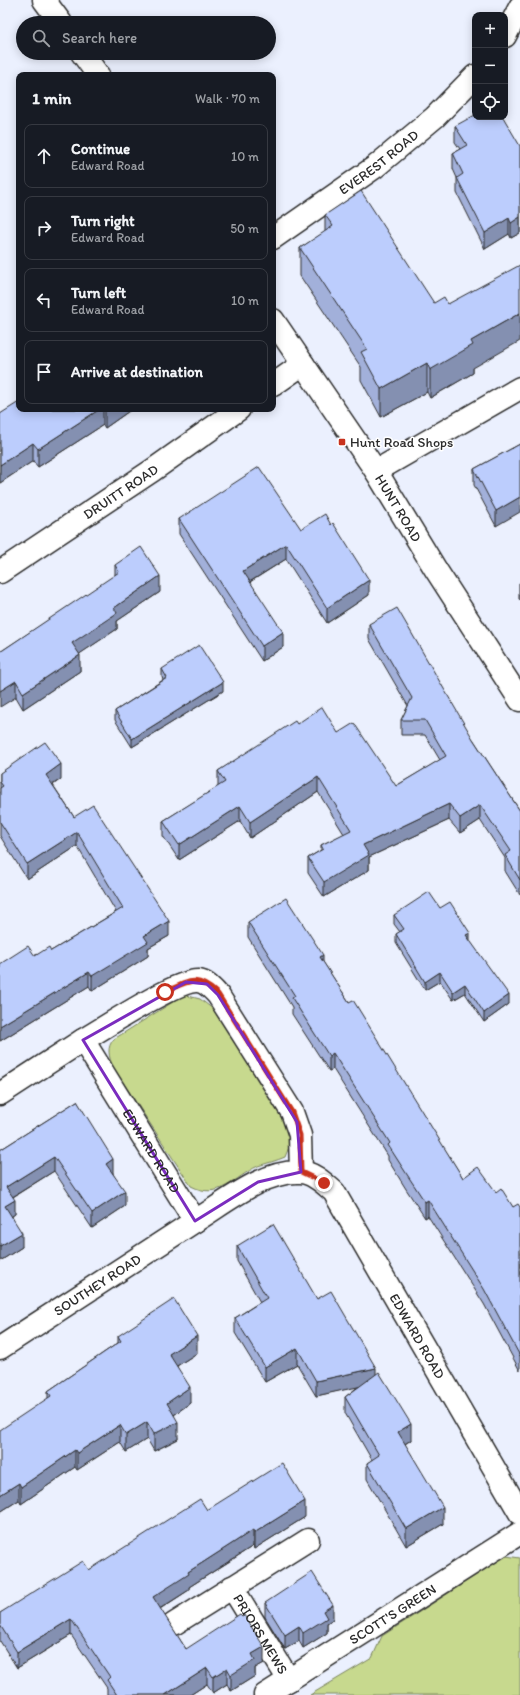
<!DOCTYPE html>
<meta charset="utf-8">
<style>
body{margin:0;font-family:Itim,sans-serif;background:#242831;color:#f1f3f6}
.controls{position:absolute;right:12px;top:12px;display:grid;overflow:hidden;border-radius:8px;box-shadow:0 2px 10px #0003}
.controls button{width:36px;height:36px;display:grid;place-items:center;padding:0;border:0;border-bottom:1px solid #363941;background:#171b24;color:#f1f3f6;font:20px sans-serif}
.stop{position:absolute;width:12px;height:12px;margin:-9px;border:3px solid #c8321e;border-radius:50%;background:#fff}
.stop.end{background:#c8321e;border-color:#fff;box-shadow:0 1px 4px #0008}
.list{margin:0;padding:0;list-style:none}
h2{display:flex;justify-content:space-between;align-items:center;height:52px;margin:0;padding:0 16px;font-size:17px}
h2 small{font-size:13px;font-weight:400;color:#9ea1a6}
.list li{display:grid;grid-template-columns:26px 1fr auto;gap:12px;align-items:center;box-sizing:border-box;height:64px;margin:0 8px 8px;padding:0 8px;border:1px solid #363941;border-radius:8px}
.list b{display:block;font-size:15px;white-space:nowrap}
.list p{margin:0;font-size:13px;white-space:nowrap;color:#9ea1a6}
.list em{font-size:13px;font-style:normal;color:#9ea1a6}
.icon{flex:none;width:22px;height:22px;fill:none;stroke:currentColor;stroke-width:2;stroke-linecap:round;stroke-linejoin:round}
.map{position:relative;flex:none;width:520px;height:1695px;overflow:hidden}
.search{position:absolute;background:#171b24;box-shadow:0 2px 10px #0003;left:16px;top:16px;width:260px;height:44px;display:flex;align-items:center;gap:10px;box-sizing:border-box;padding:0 14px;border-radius:22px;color:#9ea1a6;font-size:15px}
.panel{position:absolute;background:#171b24;box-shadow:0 2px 10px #0003;left:16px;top:72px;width:260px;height:340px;border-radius:8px}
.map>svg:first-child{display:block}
.green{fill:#c7d98e;stroke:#79825c}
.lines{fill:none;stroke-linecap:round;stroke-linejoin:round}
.street-casing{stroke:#2b2b2b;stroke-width:25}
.street{stroke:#fff;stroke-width:22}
.wall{fill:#a2b0da;stroke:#2b2b2b}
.shaded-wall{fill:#8490b1;stroke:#2b2b2b}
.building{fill:#bccdfd;stroke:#2b2b2b}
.route{stroke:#c8321e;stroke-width:5}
.marked{fill:none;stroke:#7b2cbf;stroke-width:3;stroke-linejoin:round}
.poi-dot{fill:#c8321e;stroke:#fff;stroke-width:1.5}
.labels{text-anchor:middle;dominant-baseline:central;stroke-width:3;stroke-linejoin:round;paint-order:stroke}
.street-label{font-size:14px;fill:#2b2b2b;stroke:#fff}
.poi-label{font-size:14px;fill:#2b2b2b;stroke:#fff;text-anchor:start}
</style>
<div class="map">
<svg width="520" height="1695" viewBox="0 0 520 1695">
<rect width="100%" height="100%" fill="#ebf0fe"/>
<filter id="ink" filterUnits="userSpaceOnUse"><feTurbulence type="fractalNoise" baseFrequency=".025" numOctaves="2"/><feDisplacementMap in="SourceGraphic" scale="8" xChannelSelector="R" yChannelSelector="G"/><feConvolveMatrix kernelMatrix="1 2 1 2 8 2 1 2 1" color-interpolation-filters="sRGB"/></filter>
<g filter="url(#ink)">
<path class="green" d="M184,995l16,4 13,10 73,115 5,18 -6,15c-9,4 -18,6 -27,9 -24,11 -38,35 -67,20l-78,-119c-4,-10 -7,-20 1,-28z
M506,1556l14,2v137h-210l62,-37 10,-22z"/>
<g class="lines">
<g class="street-casing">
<g id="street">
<path d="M44,0l17,23"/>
<path d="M505,36l15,-29"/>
<path d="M82,53l16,22"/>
<path id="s1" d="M273,238l102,-71 60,-50 40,-41"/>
<path id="s2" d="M273,320l103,151 60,99 84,130"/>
<path d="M273,385l30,-21"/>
<path d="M376,471l144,-83"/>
<path id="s3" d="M0,572l153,-102 86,-61"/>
<path d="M0,1094l83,-54"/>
<path id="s4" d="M301,1172l-1,-37 -8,-23 -74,-117c-6,-6 -11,-13 -20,-14 -20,-2 -94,47 -115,59l112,181c30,-18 69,-51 105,-49 13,0 25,12 34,20l186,321"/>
<path id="s5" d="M0,1348l195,-127"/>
<path id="s6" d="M232,1587l57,93"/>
<path d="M174,1624l134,-84"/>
<path id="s7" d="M265,1695l255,-162"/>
</g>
</g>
<use href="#street" class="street"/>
</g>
<path class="wall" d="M455,126l65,20v87l-9,5 -2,-4 -24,15 -28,-56v-15l-4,-9v-16l7,-4 -5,-7z
M325,215l148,153v5l-43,25 -3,-6 -46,25 -20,-37v-13l-61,-91v-28l25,-16z
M19,409h113l-27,19 -2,-3 -65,42 -5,-6 -33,22v-69z
M520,444l-24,82 -22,-41v-16z
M179,519l122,10 30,-4 38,70 -42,28 -41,-64 -36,23 33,65 -21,14 -83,-127z
M115,565l45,27 -43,29v8l-38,25 1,17 -57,38 -7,-12 -16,-45 115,-76z
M519,583h1v17l-1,-1z
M369,624l104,115 47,72v84l-15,-24v-13l-25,-38 -20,13 -11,-13 -80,37v13l-45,27 -16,-24v-15l13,-8v-5l23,-11 -26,-42 -68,46 -10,-17 -61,39 -16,-24v-15l55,-34v-16l79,-47 41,9 58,53 44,-26 -15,-25h-24v-15l7,-14 -39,-67z
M162,669l61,22 -91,56 -17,-27v-9l48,-31 -1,-3z
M0,773l61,6 -8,6 21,32 95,119 -21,12v8l-56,35 -3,-5 -89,55v-77l51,-13 65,-39 -39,-66 -50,33 -27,-43z
M440,908l30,33 39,63 -25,18 -19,-29 -12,7 -13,-19 -15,9 -29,-47v-9l4,-2 -6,-8v-9z
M248,922l75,40 26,40 114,176 33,14 17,15h7v164l-36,-67 -56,-88 -3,2 -19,-29 -18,-29v-4l-55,-87 -4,2 -37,-57v-7l-44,-70z
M77,1101l36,72 12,33 -33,22 -38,-57 -41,26 2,17 -3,2 10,31 -22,14v-111z
M237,1246l80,53 59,75 35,66 -6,4 38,80 -37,22 -39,-67v-16l5,-3 -27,-47v-16l14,-11 -43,10 -19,-32 -32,18 -30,-49v-15l25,-16 -23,-41z
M118,1336l79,17 -20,13 13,37 -16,12 4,24 -24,12 -7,-12 -21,13 -6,-10 -43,28 -2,-3 -54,37 -2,-4 -19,12 48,-113v-8l70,-48z
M207,1510l98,7 -51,32 -1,-3 -23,15 -41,26v3l-29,19 26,40 78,14 -9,5v8l-24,15 -4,-7 -14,9 -6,-9 -17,11h-83v-7l-36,-53 -54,33 -17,-27v-28l89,-43z
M265,1603l68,16 -6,4v10l-24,15 -4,-7 -14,8 -20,-32z"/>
<path class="shaded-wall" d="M520,217v16l-9,5v-15z
M509,218v16l-24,15v-16z
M520,313v28l-47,27v5l-43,25v-28l41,-29z
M427,363v29l-46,25v-28z
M100,409h3v16l-65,42v-18z
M106,409h26l-27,19v-18z
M33,443v18l-33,22v-18z
M520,497v15l-24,14v-15z
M286,544v15l-43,27v-15z
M160,576v16l-43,29v8l-45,30v-16l42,-35z
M369,580v15l-42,28v-15z
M283,632v15l-21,14v-15z
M80,655v16l-57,38v-16z
M16,681v16l-16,10v-16z
M223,682v9l-91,56v-8z
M61,764v15l-15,10v-14z
M318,777v15l-68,46v-16z
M449,804v16l-80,37v13l-45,27v-15l39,-37z
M480,805v15l-20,13v-15z
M240,806v15l-61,39v-15z
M77,832v14l-50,33v-15z
M169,921v15l-21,12v8l-56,35v-15l52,-40z
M470,933v8l-4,-6z
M323,955v16l-3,-14z
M89,972v14l-89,55v-15z
M440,972v9l-15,9v-8z
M465,984v9l-12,7v-8z
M509,995v9l-25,18v-9z
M333,1053v16l-4,2v-15z
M54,1157v14l-48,30v-14z
M113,1159v14l-7,5v-14z
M125,1191v15l-33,22v-15z
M15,1200v14l-10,7v-15z
M428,1200v16l-3,2v-16z
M22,1233v14l-22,14v-15z
M197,1336v17l-28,18v-17z
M297,1348v16l-32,18v-15z
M376,1368v15l-60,13v-15z
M190,1387v16l-23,17v-17z
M147,1422v17l-21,13v-17z
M178,1422v17l-24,12v-17z
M411,1424v16l-13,8v-16z
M120,1425v17l-43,28v-17z
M75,1450v17l-54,37v-17z
M19,1483v17l-19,12v-17z
M305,1501v16l-51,32v-16z
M443,1507v17l-37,22v-17z
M253,1530v16l-64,41v3l-36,23v-16l35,-25z
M333,1605v14l-6,4v10l-24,15v-15l20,-22z
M71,1619v16l-54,33v-16z
M299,1626v15l-14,8v-14z
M264,1647v16l-9,5v8l-24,15v-16l21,-21z
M207,1668v16l-17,11h-25z
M227,1668v16l-14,9v-16z"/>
<path class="building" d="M475,115v2h28l17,29v71l-9,6 -2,-5 -24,15 -28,-55 6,-4 -10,-21 14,-8 -12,-19z
M361,191l73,112 10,-6 4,7 72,-39v48l-49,28 2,4 -43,25 -3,-7 -46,26 -20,-37 6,-3 -67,-101 33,-22 -8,-11z
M19,402v7h81l-62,40 -5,-6 -33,22v-51z
M520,444v53l-24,14 -22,-42z
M259,467l42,62 24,-15 6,11 2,-2 36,57 -42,28 -41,-64 -43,27 40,61 -21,14 -83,-127z
M141,547l19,29 -46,32 3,5 -45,30 8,12 -57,38 -7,-12 -16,10v-39l119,-80 -4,-7z
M397,608l76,131 47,72v69l-15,-25 6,-4 -31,-46 -20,13 -11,-14 -86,41 6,10 -45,27 -16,-24 15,-9 -2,-4 30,-15 -33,-53 -68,45 -10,-16 -61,39 -16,-24 62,-39 -7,-11 77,-50 2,3 25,-17 16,26 16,-10 42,63 50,-30 -21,-36h-24l11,-22 -43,-74z
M199,645l24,37 -91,57 -17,-28 52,-33 -5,-9z
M45,742l16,22 -15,11 28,42 19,-12 76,116 -25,15 4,6 -56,34 -3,-4 -89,54v-62l28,-18 7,10 14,-9 2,4 72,-43 -46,-76 -50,32 -27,-42v-34l3,-2 -3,-4v-9z
M429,892l11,16 10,-6 20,31 -4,2 43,60 -25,18 -19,-29 -12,8 -13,-20 -15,10 -29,-48 8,-5 -10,-14z
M286,898l37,57 -3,2 29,45 4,-2 110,178 15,-11 18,25 5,-4 12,19 5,-3 2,3v149l-36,-67 -56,-89 -3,2 -19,-29 -18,-28 2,-2 -57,-90 -4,3 -37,-58 3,-2 -47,-74z
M77,1101l36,58 -7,5 19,27 -33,22 -38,-56 -48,30 9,13 -10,6 17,27 -22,13v-96z
M273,1224l44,75 14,-8 45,77 -60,13 -19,-33 -32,19 -30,-49 32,-20 -30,-52z
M174,1299l23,37 -28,18 21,33 -23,16 11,19 -24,12 -7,-12 -21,13 -6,-10 -43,28 -2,-3 -54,37 -2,-4 -19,12v-65l51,-34 -3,-5 73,-50 -3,-5z
M379,1372l32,52 -13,8 45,75 -37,22 -39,-66 12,-8 -34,-58z
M282,1463l23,38 -51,32 -1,-3 -23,15 -42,27 1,2 -36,23 33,52 54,-35 2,2 2,-1 20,32 -12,7 3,6 -24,15 -4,-7 -14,9 -6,-9 -42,27h-48l-10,-15 3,-3 -39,-58 -54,33 -17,-27v-12l83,-52 6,9 111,-71 7,11z
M312,1572l21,33 -10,6 4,7 -24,15 -4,-7 -14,9 -20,-32z"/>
</g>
<g class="lines" filter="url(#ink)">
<path class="route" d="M165,992c24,-11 31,-18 53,2l74,118 8,23 1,37 23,11"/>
</g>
<path class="marked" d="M186,982l21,2 11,11 79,127 4,50 -43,10 -63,39 -112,-181z"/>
<rect class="poi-dot" x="338" y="438" width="8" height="8" rx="2"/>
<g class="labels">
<g class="street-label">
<text stroke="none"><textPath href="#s1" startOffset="130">EVEREST ROAD</textPath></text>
<text stroke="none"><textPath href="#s3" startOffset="145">DRUITT ROAD</textPath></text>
<text stroke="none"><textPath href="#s2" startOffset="226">HUNT ROAD</textPath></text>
<text stroke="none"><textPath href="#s4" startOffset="485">EDWARD ROAD</textPath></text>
<text stroke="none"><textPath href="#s5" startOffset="116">SOUTHEY ROAD</textPath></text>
<text stroke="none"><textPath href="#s4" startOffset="892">EDWARD ROAD</textPath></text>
<text stroke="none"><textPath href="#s7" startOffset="151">SCOTT'S GREEN</textPath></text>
<text stroke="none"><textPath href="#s6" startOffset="55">PRIORS MEWS</textPath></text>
</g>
<g class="poi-label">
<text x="350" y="442">Hunt Road Shops</text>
</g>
</g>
</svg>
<div class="controls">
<button>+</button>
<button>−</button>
<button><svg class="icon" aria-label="locate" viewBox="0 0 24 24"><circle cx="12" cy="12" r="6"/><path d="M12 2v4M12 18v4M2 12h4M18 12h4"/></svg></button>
</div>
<div class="stop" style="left:165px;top:992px"></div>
<div class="stop end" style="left:324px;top:1183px"></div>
<div class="search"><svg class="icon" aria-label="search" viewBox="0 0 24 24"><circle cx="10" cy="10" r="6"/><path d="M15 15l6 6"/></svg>Search here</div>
<section class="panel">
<h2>1 min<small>Walk · 70 m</small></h2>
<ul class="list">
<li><svg class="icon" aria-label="ahead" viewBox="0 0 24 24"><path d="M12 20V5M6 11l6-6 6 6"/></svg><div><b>Continue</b><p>Edward Road</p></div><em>10 m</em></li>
<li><svg class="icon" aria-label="right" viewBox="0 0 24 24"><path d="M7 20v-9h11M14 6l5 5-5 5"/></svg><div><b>Turn right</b><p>Edward Road</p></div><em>50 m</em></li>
<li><svg class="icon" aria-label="left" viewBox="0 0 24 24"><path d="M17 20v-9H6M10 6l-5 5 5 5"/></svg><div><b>Turn left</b><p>Edward Road</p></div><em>10 m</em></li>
<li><svg class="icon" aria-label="arrive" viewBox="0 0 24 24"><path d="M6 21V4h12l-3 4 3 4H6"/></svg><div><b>Arrive at destination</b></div></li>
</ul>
</section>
</div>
